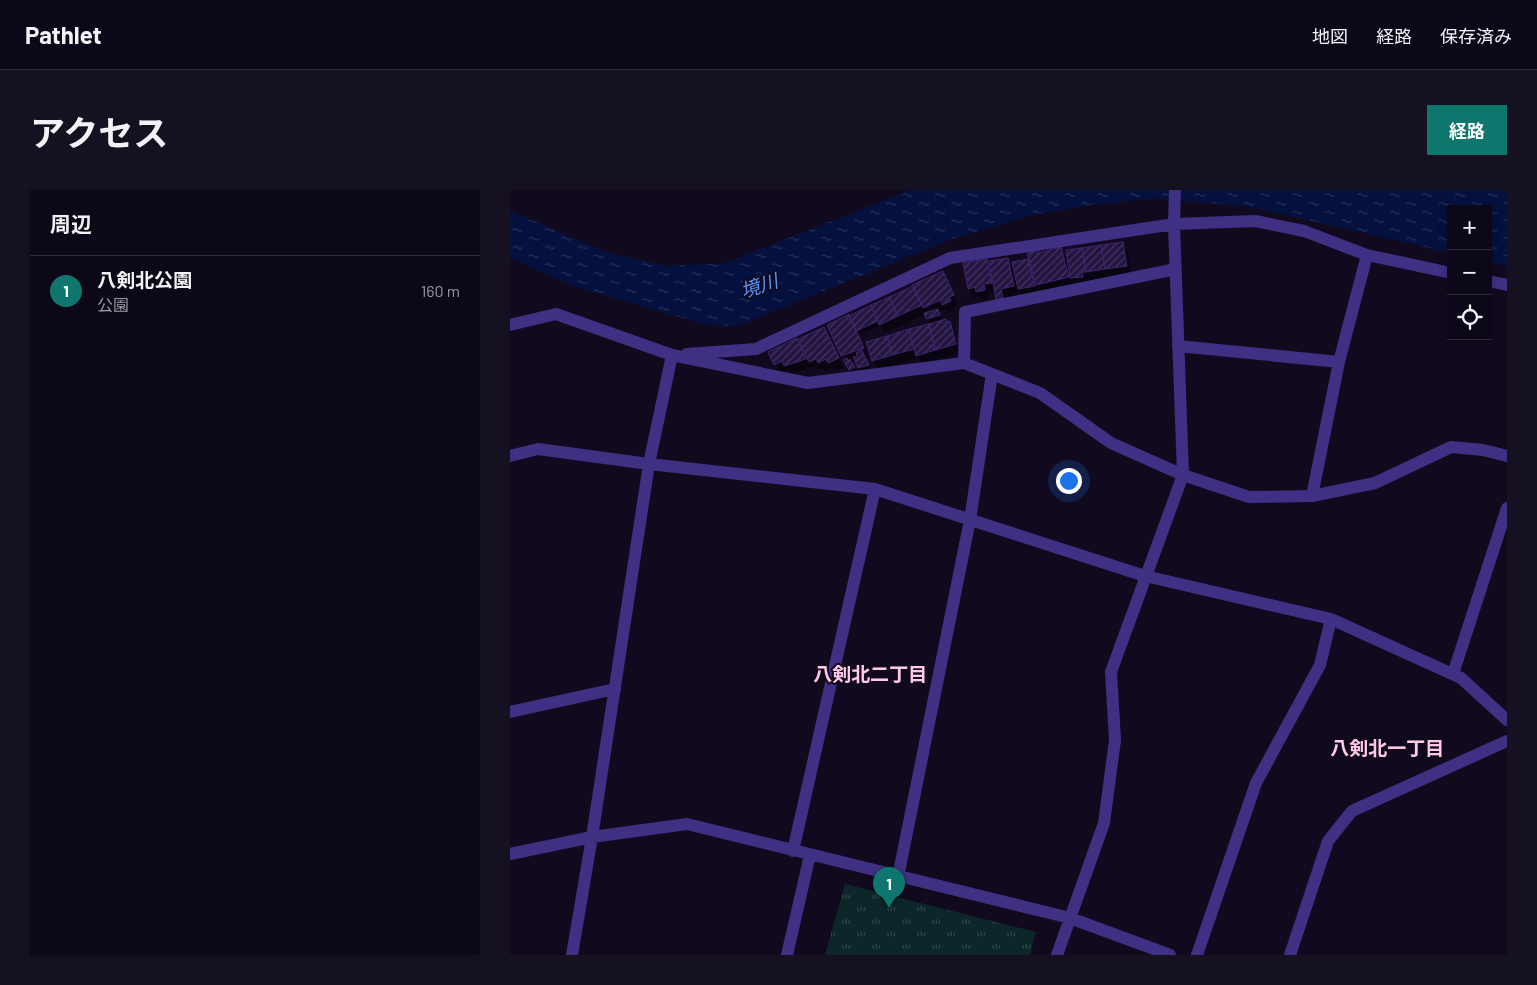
<!DOCTYPE html>
<html lang="ja">
<meta charset="utf-8">
<style>
body{margin:0;font-family:Barlow,"Noto Sans JP",sans-serif;background:#161120;color:#f1f3f6}
.controls{position:absolute;right:15px;top:15px;display:grid;overflow:hidden;border-radius:0px;box-shadow:0 2px 8px #0003}
.controls button{width:45px;height:45px;display:grid;place-items:center;padding:0;border:0;border-bottom:1px solid #2d2936;background:#0d0817;color:#f1f3f6;font:25px sans-serif}
.you{position:absolute;left:558px;top:290px;width:18px;height:18px;margin:-12px;border:4px solid #fff;border-radius:50%;background:#1a73e8;box-shadow:0 0 0 8px #1a73e833}
.badge{display:grid;place-items:center;width:32px;height:32px;border-radius:50%;background:#0f766e;color:#fff;font-size:16px;font-weight:700}
.pin{position:absolute;translate:-50% -41px;filter:drop-shadow(0 1px 2px #0008)}
.pin::after{content:'';position:absolute;top:26px;width:18px;height:15px;background:inherit;clip-path:polygon(0 0,100% 0,50% 100%)}
.list{margin:0;padding:0;list-style:none}
h2{display:flex;justify-content:space-between;align-items:center;height:65px;margin:0;padding:0 20px;font-size:21px}
h2 small{font-size:16px;font-weight:400;color:#9a9aa1}
.list li{display:grid;grid-template-columns:32px 1fr auto;gap:15px;align-items:center;box-sizing:border-box;height:70px;padding:0 20px;border-top:1px solid #2d2936}
.list b{display:block;font-size:19px;white-space:nowrap}
.list p{margin:0;font-size:16px;white-space:nowrap;color:#9a9aa1}
.list em{font-size:16px;font-style:normal;color:#9a9aa1}
.icon{flex:none;width:28px;height:28px;fill:none;stroke:currentColor;stroke-width:2;stroke-linecap:round;stroke-linejoin:round}
.map{position:relative;flex:none;width:997px;height:765px;overflow:hidden;border-radius:0px}
header{display:flex;align-items:center;gap:30px;box-sizing:border-box;height:70px;padding:0 25px;background:#0d0817;border-bottom:1px solid #2d2936}
header strong{font-size:24px}
nav{display:flex;gap:28px;margin-inline-start:auto;font-size:18px}
.intro{display:flex;align-items:center;justify-content:space-between;box-sizing:border-box;height:120px;padding:0 30px}
h1{margin:0;font-size:35px}
.button{padding:12px 22px;border-radius:0px;background:#0f766e;color:#fff;font-size:18px;font-weight:700}
main{display:flex;gap:30px;padding:0 30px}
aside{flex:1;background:#0d0817;border-radius:0px;box-shadow:0 2px 8px #0003}
.map>svg:first-child{display:block}
.grass{fill:url(#grass-tufts)}
.water{fill:url(#water-ripples)}
.shadow{fill:#0007}
.building{fill:url(#building-hatch);stroke:#3e2470}
.lines{fill:none;stroke-linecap:round;stroke-linejoin:round}
.minor{stroke:#3f3083;stroke-width:12}
.labels{text-anchor:middle;dominant-baseline:central;stroke-width:4;stroke-linejoin:round;paint-order:stroke}
.water-label{font-size:19px;font-style:italic;fill:#5698ff;stroke:#110a1f}
.neighbourhood-label{font-size:19px;font-weight:bold;fill:#ffcae4;stroke:#110a1f}
</style>
<header>
<strong>Pathlet</strong>
<nav><a>地図</a><a>経路</a><a>保存済み</a></nav>
</header>
<div class="intro"><h1>アクセス</h1><a class="button">経路</a></div>
<main>
<aside>
<h2>周辺<small></small></h2>
<ul class="list">
<li><span class="badge">1</span><div><b>八剣北公園</b><p>公園</p></div><em>160 m</em></li>
</ul>
</aside>
<div class="map">
<svg width="997" height="765" viewBox="0 0 997 765">
<defs>
<pattern id="grass-tufts" width="24" height="20" patternUnits="userSpaceOnUse" patternTransform="scale(1.25)"><rect width="24" height="20" fill="#0c2629"/><path d="M3 7l-1-3M5 7V3M7 7l1-3M15 17l-1-3M17 17v-4M19 17l1-3" fill="none" stroke="#2f4449"/></pattern>
<pattern id="water-ripples" width="26" height="14" patternUnits="userSpaceOnUse" patternTransform="scale(1.25)"><rect width="26" height="14" fill="#04113e"/><path d="M2 4q2-2 4 0t4 0M15 11q2-2 4 0t4 0" fill="none" stroke="#28325b"/></pattern>
<pattern id="building-hatch" width="6" height="6" patternUnits="userSpaceOnUse" patternTransform="scale(1.25)"><rect width="6" height="6" fill="#241442"/><path d="M-1 1l2-2M0 6l6-6M5 7l2-2" fill="none" stroke="#43355e"/></pattern>
</defs>
<rect width="100%" height="100%" fill="#110a1f"/>
<path class="grass" d="M335,694l191,48 -6,23h-205z"/>
<path class="water" d="M400,0h592l5,1v75l-19,-4v-53h-37v44l-201,-46 -95,-9 -63,7 -61,10 -79,24 -212,86 -20,1 -17,-2 -129,-38 -64,-28v-47l99,42 59,13 57,-3z"/>
<path class="shadow" d="M613,54l5,8 3,23 -45,6 1,4 -11,2 -4,-8 1,6 -49,12 -7,-13 1,11 -11,12 -11,-16 -8,2 2,6 -8,1 -2,-4 -6,1 -5,-9 18,-28 4,8 16,-9 8,14 -1,-10 16,-3 9,-6 22,-5 7,16z
M438,91l10,23 -5,2 2,4 -7,3 -3,-4 -6,3 3,9 7,1 5,9 6,22 -38,11 -3,-6 -41,11 -5,-8 -5,-19 63,-18 -5,-10 -41,19 -4,-8 -23,10 10,22 -3,1 5,11 -8,3 -6,-11 -5,2 5,8 -4,2 -24,-48z
M313,138l20,39 -9,4 -2,-3 -7,3 -3,-3 -7,2 -2,-3 -22,7 -3,-4 -8,3 -11,-20z"/>
<path class="building" d="M613,52l4,24 -22,3 -4,-24z
M591,55l4,24 -19,3 -4,-24z
M551,57l8,30 -33,8 -9,-32 11,-3 1,3z
M572,58l4,24h-4l1,5 -13,1 -4,-28z
M498,68l6,28 -13,3 2,9 -7,2 -7,-39z
M477,69l5,24 -8,1 1,6 -9,2 -1,-5 -7,2 -5,-26z
M518,69l7,27 -17,3 -6,-27z
M433,81l11,24 -5,2 2,4 -9,4 -2,-5 -17,8 -11,-23z
M403,96l9,19 -24,11 -9,-19z
M379,107l9,19 -19,9 -8,-20z
M361,115l7,16 -22,10 -7,-15z
M428,119l2,6 -14,4 -2,-6z
M339,124l15,34 -23,8 -14,-31z
M436,129l1,3 3,-1 6,23 -21,6 -6,-26z
M419,134l6,26 -19,6 -7,-27z
M314,137l15,31 -11,5 -2,-4 -8,4 -2,-4 -7,3 -11,-23z
M399,139l5,20 -22,6 -5,-19z
M377,146l5,19 -20,6 -6,-19z
M287,148l9,21 -22,7 -2,-5 -8,4 -6,-13z
M352,160l7,15 -11,3 -5,-11 4,-1 -1,-3z
M337,168l1,3 2,-2 5,8 -6,3 -6,-10z"/>
<g class="lines">
<path class="minor" d="M978,91l19,4
M0,135l46,-11 116,41 136,28 156,-20 76,30 71,50 72,32 66,22 63,-1 63,-13 76,-36 32,3 24,6
M668,156l161,16
M177,164l69,-5 194,-91 224,-34 81,-3 49,10 63,24 84,18
M454,173l1,-51 211,-43
M0,266l28,-7 111,15 226,25 270,87 186,43 130,59 46,42
M802,306l27,-134 28,-107
M943,484l54,-166
M0,522l105,-23
M283,661l82,-362
M0,664l82,-17 95,-13 383,94 100,37
M388,687l72,-357 22,-146
M62,765l20,-118 57,-373 23,-109
M277,765l23,-100
M547,765l47,-132 11,-83 -4,-68 72,-197 -9,-251 1,-34
M687,765l59,-172 64,-118 11,-46
M780,765l38,-114 24,-30 155,-70"/>
</g>
<g class="labels">
<g class="water-label">
<text transform="translate(249 95) rotate(-18)">境川</text>
</g>
<g class="neighbourhood-label">
<text x="360" y="483">八剣北二丁目</text>
<text x="877" y="557">八剣北一丁目</text>
</g>
</g>
</svg>
<div class="controls">
<button>+</button>
<button>−</button>
<button><svg class="icon" aria-label="locate" viewBox="0 0 24 24"><circle cx="12" cy="12" r="6"/><path d="M12 2v4M12 18v4M2 12h4M18 12h4"/></svg></button>
</div>
<div class="you"></div>
<div class="pin badge" style="left:379px;top:718px">1</div>
</div>
</main>
